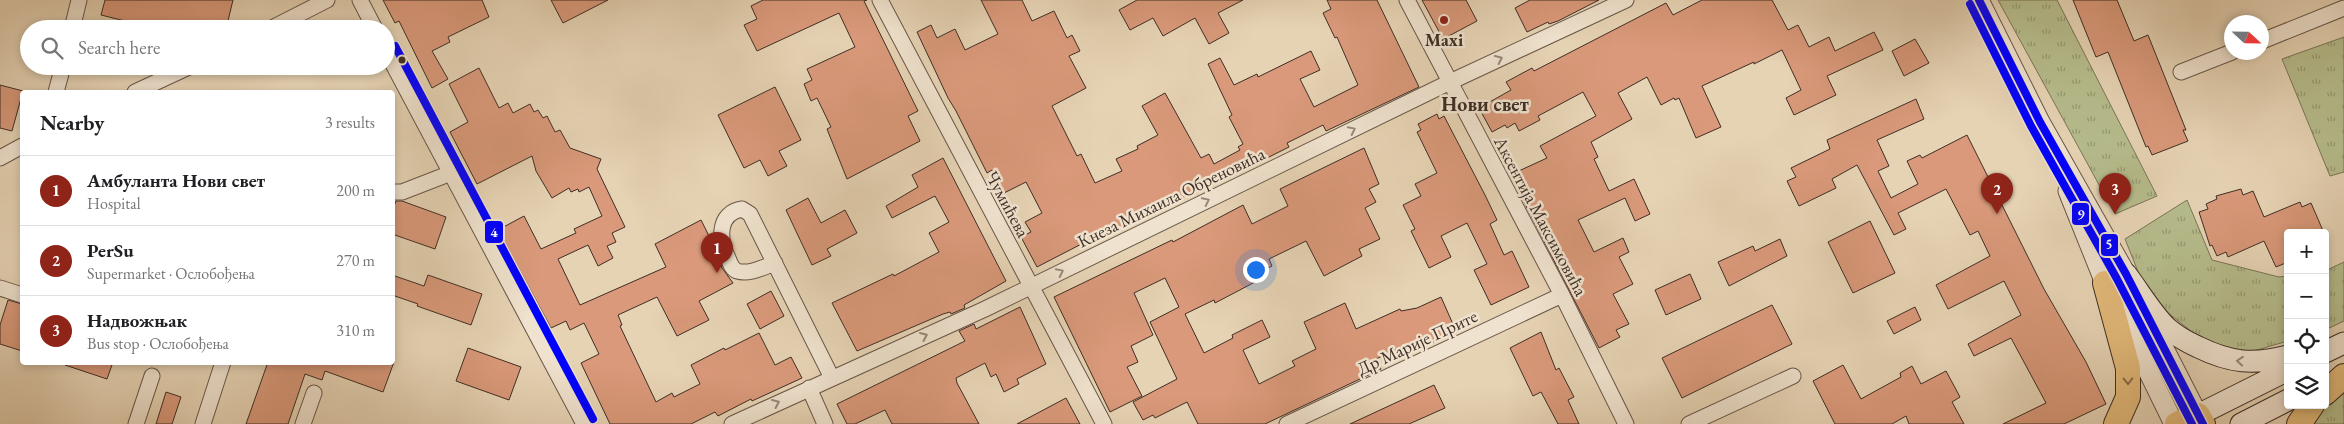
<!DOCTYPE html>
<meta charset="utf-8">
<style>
body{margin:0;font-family:"EB Garamond",serif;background:#f2f2f2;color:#202124}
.controls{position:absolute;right:15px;bottom:15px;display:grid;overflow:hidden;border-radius:5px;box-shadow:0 2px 8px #0003}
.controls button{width:45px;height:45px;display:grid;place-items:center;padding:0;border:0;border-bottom:1px solid #e0e0e0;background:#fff;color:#202124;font:25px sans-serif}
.compass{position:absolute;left:2224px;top:15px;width:45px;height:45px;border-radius:50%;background:#fff;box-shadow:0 2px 8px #0003;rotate:112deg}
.you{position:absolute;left:1255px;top:269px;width:18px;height:18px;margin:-12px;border:4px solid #fff;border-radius:50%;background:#1a73e8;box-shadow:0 0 0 8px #1a73e833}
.badge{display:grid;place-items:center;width:32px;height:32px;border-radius:50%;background:#8f2418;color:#fff;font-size:16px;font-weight:700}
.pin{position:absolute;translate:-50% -41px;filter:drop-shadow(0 1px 2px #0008)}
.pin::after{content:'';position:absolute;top:26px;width:18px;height:15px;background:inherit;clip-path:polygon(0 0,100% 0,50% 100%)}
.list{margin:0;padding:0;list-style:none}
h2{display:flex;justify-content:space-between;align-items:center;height:65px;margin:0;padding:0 20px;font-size:21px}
h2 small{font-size:16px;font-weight:400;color:#757577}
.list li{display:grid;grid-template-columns:32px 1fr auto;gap:15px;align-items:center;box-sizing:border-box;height:70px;padding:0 20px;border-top:1px solid #e0e0e0}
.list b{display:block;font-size:19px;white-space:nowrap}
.list p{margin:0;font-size:16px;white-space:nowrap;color:#757577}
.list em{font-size:16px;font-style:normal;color:#757577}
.icon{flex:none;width:28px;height:28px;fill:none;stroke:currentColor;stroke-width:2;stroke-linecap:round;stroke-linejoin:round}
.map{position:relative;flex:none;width:2344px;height:424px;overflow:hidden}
.search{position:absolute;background:#fff;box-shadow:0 2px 8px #0003;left:20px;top:20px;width:375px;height:55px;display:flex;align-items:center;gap:12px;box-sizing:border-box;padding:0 18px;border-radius:28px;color:#757577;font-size:19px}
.panel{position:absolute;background:#fff;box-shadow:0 2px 8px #0003;left:20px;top:90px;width:375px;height:275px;border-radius:5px}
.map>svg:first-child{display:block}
.grass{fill:url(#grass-tufts);stroke:#7a7558}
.building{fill:#d9997a;stroke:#3f2e25}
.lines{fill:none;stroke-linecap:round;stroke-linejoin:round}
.minor-casing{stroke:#695749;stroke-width:17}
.tertiary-casing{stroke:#695749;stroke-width:21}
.secondary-casing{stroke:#3f2e25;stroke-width:23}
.primary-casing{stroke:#3f2e25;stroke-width:26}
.minor{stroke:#efe2ce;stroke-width:15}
.tertiary{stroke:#efe2ce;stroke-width:19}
.secondary{stroke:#efe2ce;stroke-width:21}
.primary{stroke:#e3ba7a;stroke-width:24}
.bus-1-casing{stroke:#efe2ce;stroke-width:11}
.bus-2-casing{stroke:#efe2ce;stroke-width:11}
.bus-3-casing{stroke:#efe2ce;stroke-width:11}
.bus-1{stroke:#00f;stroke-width:8}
.bus-2{stroke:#00f;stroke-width:8}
.bus-3{stroke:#00f;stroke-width:8}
.oneway{stroke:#97887a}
.oneway2{stroke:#896d4b}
.poi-dot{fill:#8f2418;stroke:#efe2ce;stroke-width:2}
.bus-dot{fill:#3f2e25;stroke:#efe2ce;stroke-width:2}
.labels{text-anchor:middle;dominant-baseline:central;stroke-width:5;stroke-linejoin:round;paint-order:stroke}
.poi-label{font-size:18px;font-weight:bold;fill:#3f2e25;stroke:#efe2ce}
.street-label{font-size:18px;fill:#3f2e25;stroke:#efe2ce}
.quarter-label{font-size:20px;font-weight:bold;fill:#3f2e25;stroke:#efe2ce}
.line-badge{stroke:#efe2ce;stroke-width:2}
.badge-label{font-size:14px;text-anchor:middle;font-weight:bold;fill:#fff}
</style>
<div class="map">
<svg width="2344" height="424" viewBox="0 0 2344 424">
<defs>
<pattern id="grass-tufts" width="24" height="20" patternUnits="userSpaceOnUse" patternTransform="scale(1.25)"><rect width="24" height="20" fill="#b6bc8c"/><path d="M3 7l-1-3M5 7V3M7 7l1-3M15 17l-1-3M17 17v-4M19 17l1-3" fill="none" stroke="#959972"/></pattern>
</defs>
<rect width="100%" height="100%" fill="#e6d3b4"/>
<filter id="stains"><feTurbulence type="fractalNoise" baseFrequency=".004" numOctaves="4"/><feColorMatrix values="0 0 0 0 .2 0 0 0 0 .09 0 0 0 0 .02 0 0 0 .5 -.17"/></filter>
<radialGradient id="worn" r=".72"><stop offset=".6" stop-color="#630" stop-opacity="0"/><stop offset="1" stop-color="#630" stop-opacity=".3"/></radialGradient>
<path class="grass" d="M1998,0h59l100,196 -42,18z
M2344,37v135l-14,4 -48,-117z
M2187,200l25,60 67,17 9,-1v65l-38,11 -45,-10 -37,-29 -25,-29 -18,-45z
M2344,262v59l-19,9v-59z
M2344,388v36h-34l24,-28z"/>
<path class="building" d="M105,0h128l-7,29h-69l-56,-14z
M383,0h99l7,17 -41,20 2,5 -18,9 16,28 -16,9 -33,-67 -4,2z
M551,0h57l-45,23z
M763,0h104l-3,1 54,110 -10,5 12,25 -73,38 -20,-50 4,-2 -14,-29 -6,3 -7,-17 8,-4 -5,-11 48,-22 -16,-34 -82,38 -13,-26 13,-6 -6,-13z
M981,0h41l10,21 22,-10 13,27 5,-3 8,16 -11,5 17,32 -34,18 25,50 4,-2 14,29 27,-12 -6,-12 22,-10 -1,-3 21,-11 -16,-29 23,-13 36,65 8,-4 5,10 26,-14 -2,-3 5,-3 -14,-27 3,-2 -24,-51 12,-6 14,27 23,-11 1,3 53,-26 9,19 -20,9 14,28 44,-22 -21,-48 -2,1 -12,-25 8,-4 -4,-9h50l42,87 -93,44 -3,-6 -36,18 2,4 -40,20 -2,-3 -69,36 -82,39 -1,-2 -58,30 -16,-30 10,-5 -6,-10 17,-9 -16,-31 -22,11 -12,-23 -5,3 -31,-62 -8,-13 -31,-66 14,-7 6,13 18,-9 10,21 33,-16z
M1137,0h106l-25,13 11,20 -20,11 -14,-26 -32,18 -10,-18 -23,12 -11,-20z
M1422,0h44l11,21 -34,18z
M1530,0h69l-41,21 -9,3 -1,-2 -21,10 -12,-24z
M1702,0h70l16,30 10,-5 11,22 20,-10 6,14 39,-19 9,18 -56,26 9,19 -42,20 -8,-17 15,-8 -19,-40 -28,14v-2l-52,24 19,41 -25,11 -17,-40 -4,2 -1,-2 -13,7 -14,-28 -29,16 14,26 -41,23 7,15 -4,2 15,32 25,-12 16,35 -15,7 -10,-23 -47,22 16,32 29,-14 6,14 -10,5 14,27 -20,10 16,30 -13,6 4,7 -21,11 -89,-173 37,-17 -7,-12 56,-30 -13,-24 -45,24 2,4 -21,11 -4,-8 -8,5 -2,-3 -13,7 -13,-24 32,-18 -5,-8 26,-14 2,3 132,-68 7,12z
M2073,0h44l17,41 14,-6 38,95h-3l5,11 -36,14 -4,-9 -2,1 -38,-95 -12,5z
M1915,39l14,24 -25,13 -12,-25z
M479,68l20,40 9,-5 5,10 17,-9 4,8 4,-2 5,8 4,-2 8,16 5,-2 10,18 31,11 -4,10 28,58 -13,6 4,9 -9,4 6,12 -15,8 -10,-21 -30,14 22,46 86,-38 -11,-23 46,-24 12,24 9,24 11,15 -34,18 10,19 -32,16 -20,-39 -39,18 4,10 -2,1 36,76 16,-9 2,4 26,-13 -9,-19 33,-17 1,2 34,-17 16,32 16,-8 11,21 -50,23 -1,-2 -33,17 -3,-4 -24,12h-81l-29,-61 18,-9 -15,-31 -14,7 -4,-9 -15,7 -53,-98 26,-14 17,33 35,-16 -2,-4 28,-13 -13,-29 -10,5 -1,-3 -7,3 -2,-4 -17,10 -16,-27 -4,-15 -55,28 -27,-52 18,-10 -19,-38z
M0,85l23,6 -11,40 -12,-3z
M775,87l26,53 -22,11 8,15 -19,10 -8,-16 -16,8 -26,-53z
M1916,99l8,20 -47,21 12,26 -11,5 13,27 27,-14 -11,-23 13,-6 2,3 45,-23 77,154 42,73 20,42 -42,20h-61l43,-21 -35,-65 -37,18 -6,-12 53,-29 -17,-34 -56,28 -12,-24 54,-29 -12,-25 -8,4 -24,-46 -48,24 8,16 -12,6 -37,-70 -25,14 4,9 -37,18 -12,-25 9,-4 -5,-9 39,-19 -3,-9z
M1437,114l2,5 5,-3 41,79 12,25 -7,4 14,31 8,-4 17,36 -38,18 -17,-35 13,-6 -20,-41 -26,13 10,21 -22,11 -18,-37 4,-2 -12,-24 18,-9 -6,-12 22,-11 -20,-41 4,-2 -3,-6z
M1364,148l15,36 -10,5 7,13 -11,6 15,31 -21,10 3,7 -38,20 -18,-35 -37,18 3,7 -20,10 3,6 -40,21 -1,-3 -29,14 19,39 29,-15 -1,-3 30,-15 8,17 -27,13 16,34 36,-18 -3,-5 24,-12 -12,-27 41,-19 11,26 44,-20 1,2 16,-3 24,-11 15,34 -29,14 -4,-8 -47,22 5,10 -116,55h-67l-11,-22 -32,16 -2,-3 -10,5 -10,-18 44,-23 -27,-57 29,-15 -14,-29 -31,15 19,42 -22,11 7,16 -11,5 15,29 -32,16 -56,-115 118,-57 1,2 70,-37 9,19 36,-18 -8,-17z
M943,158l63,123 -42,24 1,3 -14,6 -1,-2 -7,2 -86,37 -25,-48 61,-29 1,2 45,-24 -10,-19 20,-11 -14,-26 -43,22 -6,-12 32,-19 -6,-12z
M2241,189l2,6 10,-4 11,26 36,-15 2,5 9,-4 13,30h-36v29l-12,5 -12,-26 -36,16 -2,-5 -9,4 -5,-11 -2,1 -11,-34 9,-3 -2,-5 11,-5 -1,-3z
M808,198l13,25 24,-13 12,23 -30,16 4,7 -19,9 -26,-55z
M396,201h6l44,16 -11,32 -43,-15v-23z
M1870,221l25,52 -42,20 -25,-51z
M1780,239l7,17 -58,30 -11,-24 35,-16 2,5z
M1690,274l11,25 -35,16 -11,-25z
M392,275l32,11 4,-11 54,19 -11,31 -54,-19 1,-2 -26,-9z
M771,291l13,25 -24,13 -13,-25z
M8,300l14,4v47l-22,-7v-19z
M1772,305l20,39 -110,54 -20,-40z
M1020,307l26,57 -29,15 2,5 -15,8 -8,-18 -5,3 -6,-14 -29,15 1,5 22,41h-87l-7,-14 -30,14h-8l-10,-20 128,-63 -6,-10 15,-7 2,5z
M1915,307l6,13 -27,14 -7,-13z
M1541,332l15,38 3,-2 15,29 -6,3 11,24h-21l-17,-32 -8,4 -23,-48z
M468,348l53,19 -12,33 -53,-19z
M66,362h47l-6,17 -42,-14z
M268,362h126l-11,30 -58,-21 -3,9 -17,-6 -17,50h-42z
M1843,365l18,34 40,-22 -1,-4 12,-7 9,18 25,-13 14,26 -8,5 12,22h-55l-3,-8 -14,8h-57l-22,-43z
M1434,385l11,23 -36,16h-59z
M166,392l15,5 -9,27h-16z
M1066,398l14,26h-63z"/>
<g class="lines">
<g class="minor-casing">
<path id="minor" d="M360,0l15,29
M880,0l224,424
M1407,0l155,295 64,129
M72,29l7,-29
M270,29l57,-29
M2262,41l82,-33
M386,51l198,373
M2181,72l51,-20
M56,92l7,-26
M135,92l56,-26
M0,158l22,-12
M392,192h10l49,-19
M775,263c-11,4 -26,12 -38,8 -5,-2 -7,-8 -9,-13 -9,-18 -11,-45 14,-49l8,5 82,164
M0,288l22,7
M809,388l16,36
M136,424l16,-48
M203,424l20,-62
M303,424l11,-31
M732,424l253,-115 465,-227 176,-82
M1287,424l275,-129
M1689,424l104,-48"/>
</g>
<g class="tertiary-casing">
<path id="tertiary" d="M1979,0l61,122 86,152 72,141
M2068,191l37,92 69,141"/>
</g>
<g class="secondary-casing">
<path id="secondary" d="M2126,274c13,17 25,38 40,53 9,8 21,15 32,20 33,16 55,18 90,9
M2325,352l19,-9
M2198,415l90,-45
M2241,424l47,-24"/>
</g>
<g class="primary-casing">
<path id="primary" d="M2105,283l23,85v29l-12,27
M2325,393l19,-17
M2177,424l21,-9 5,9
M2299,424l13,-19"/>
</g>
<use href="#minor" class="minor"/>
<use href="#tertiary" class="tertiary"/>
<use href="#secondary" class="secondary"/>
<use href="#primary" class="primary"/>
<g class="bus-1-casing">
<path id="bus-1" d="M1979,0l61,122 86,152 77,150"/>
</g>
<g class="bus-2-casing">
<path id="bus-2" d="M1970,4l61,122 86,153 75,145"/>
</g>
<g class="bus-3-casing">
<path id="bus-3" d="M395,46l198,373"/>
</g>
<use href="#bus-1" class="bus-1"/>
<use href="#bus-2" class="bus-2"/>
<use href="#bus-3" class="bus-3"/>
</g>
<defs><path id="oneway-chevron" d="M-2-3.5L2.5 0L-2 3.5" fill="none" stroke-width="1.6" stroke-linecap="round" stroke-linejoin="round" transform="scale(1.25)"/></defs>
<g class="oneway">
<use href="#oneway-chevron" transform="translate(1499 59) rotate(-25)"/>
<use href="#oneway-chevron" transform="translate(1352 130) rotate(-26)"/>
<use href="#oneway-chevron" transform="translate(1206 201) rotate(-26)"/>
<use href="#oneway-chevron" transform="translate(1060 272) rotate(-26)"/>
<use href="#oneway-chevron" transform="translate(924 336) rotate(-24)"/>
<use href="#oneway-chevron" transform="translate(2240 361) rotate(-175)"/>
<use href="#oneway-chevron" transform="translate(776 403) rotate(-25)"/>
</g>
<use class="oneway2" href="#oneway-chevron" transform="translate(2128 381) rotate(89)"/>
<circle class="poi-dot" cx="1444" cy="20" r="5"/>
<circle class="bus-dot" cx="402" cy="60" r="4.5"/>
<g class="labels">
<g class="poi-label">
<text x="1444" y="39">Maxi</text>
</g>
<g class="street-label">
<text transform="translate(1171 197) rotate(-26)">Кнеза Михаила Обреновића</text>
<text transform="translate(1008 204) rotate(62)">Чумићева</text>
<text transform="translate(1541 216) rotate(62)">Аксентија Максимовића</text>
<text transform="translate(1417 342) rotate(-25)">Др Марије Прите</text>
</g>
<g class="quarter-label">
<text x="1485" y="104">Нови свет</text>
</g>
</g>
<g class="line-badge">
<rect x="2071" y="202" width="19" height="24" rx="5" fill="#00f"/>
<rect x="484" y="220" width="20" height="24" rx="5" fill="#00f"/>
<rect x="2100" y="233" width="19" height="24" rx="5" fill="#00f"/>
</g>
<g class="badge-label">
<text x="2081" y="219">9</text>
<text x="494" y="237">4</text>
<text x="2109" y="249">5</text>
</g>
<rect width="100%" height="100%" filter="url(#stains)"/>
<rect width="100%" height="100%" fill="url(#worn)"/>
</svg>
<div class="controls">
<button>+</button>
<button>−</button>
<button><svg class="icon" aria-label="locate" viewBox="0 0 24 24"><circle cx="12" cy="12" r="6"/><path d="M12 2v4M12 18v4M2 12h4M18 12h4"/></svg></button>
<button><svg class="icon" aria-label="layers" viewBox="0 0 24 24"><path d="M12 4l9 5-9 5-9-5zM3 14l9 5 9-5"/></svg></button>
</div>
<svg class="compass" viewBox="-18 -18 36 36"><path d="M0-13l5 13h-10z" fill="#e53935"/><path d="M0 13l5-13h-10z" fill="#757577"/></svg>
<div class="you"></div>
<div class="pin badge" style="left:717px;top:273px">1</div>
<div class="pin badge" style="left:1997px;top:214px">2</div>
<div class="pin badge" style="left:2115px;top:214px">3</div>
<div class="search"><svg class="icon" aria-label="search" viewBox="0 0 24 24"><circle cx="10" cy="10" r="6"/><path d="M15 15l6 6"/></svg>Search here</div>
<section class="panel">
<h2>Nearby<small>3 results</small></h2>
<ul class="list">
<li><span class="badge">1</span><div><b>Амбуланта Нови свет</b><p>Hospital</p></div><em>200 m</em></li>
<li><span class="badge">2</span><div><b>PerSu</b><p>Supermarket · Ослобођења</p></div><em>270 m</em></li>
<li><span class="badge">3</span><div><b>Надвожњак</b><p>Bus stop · Ослобођења</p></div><em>310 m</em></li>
</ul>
</section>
</div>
